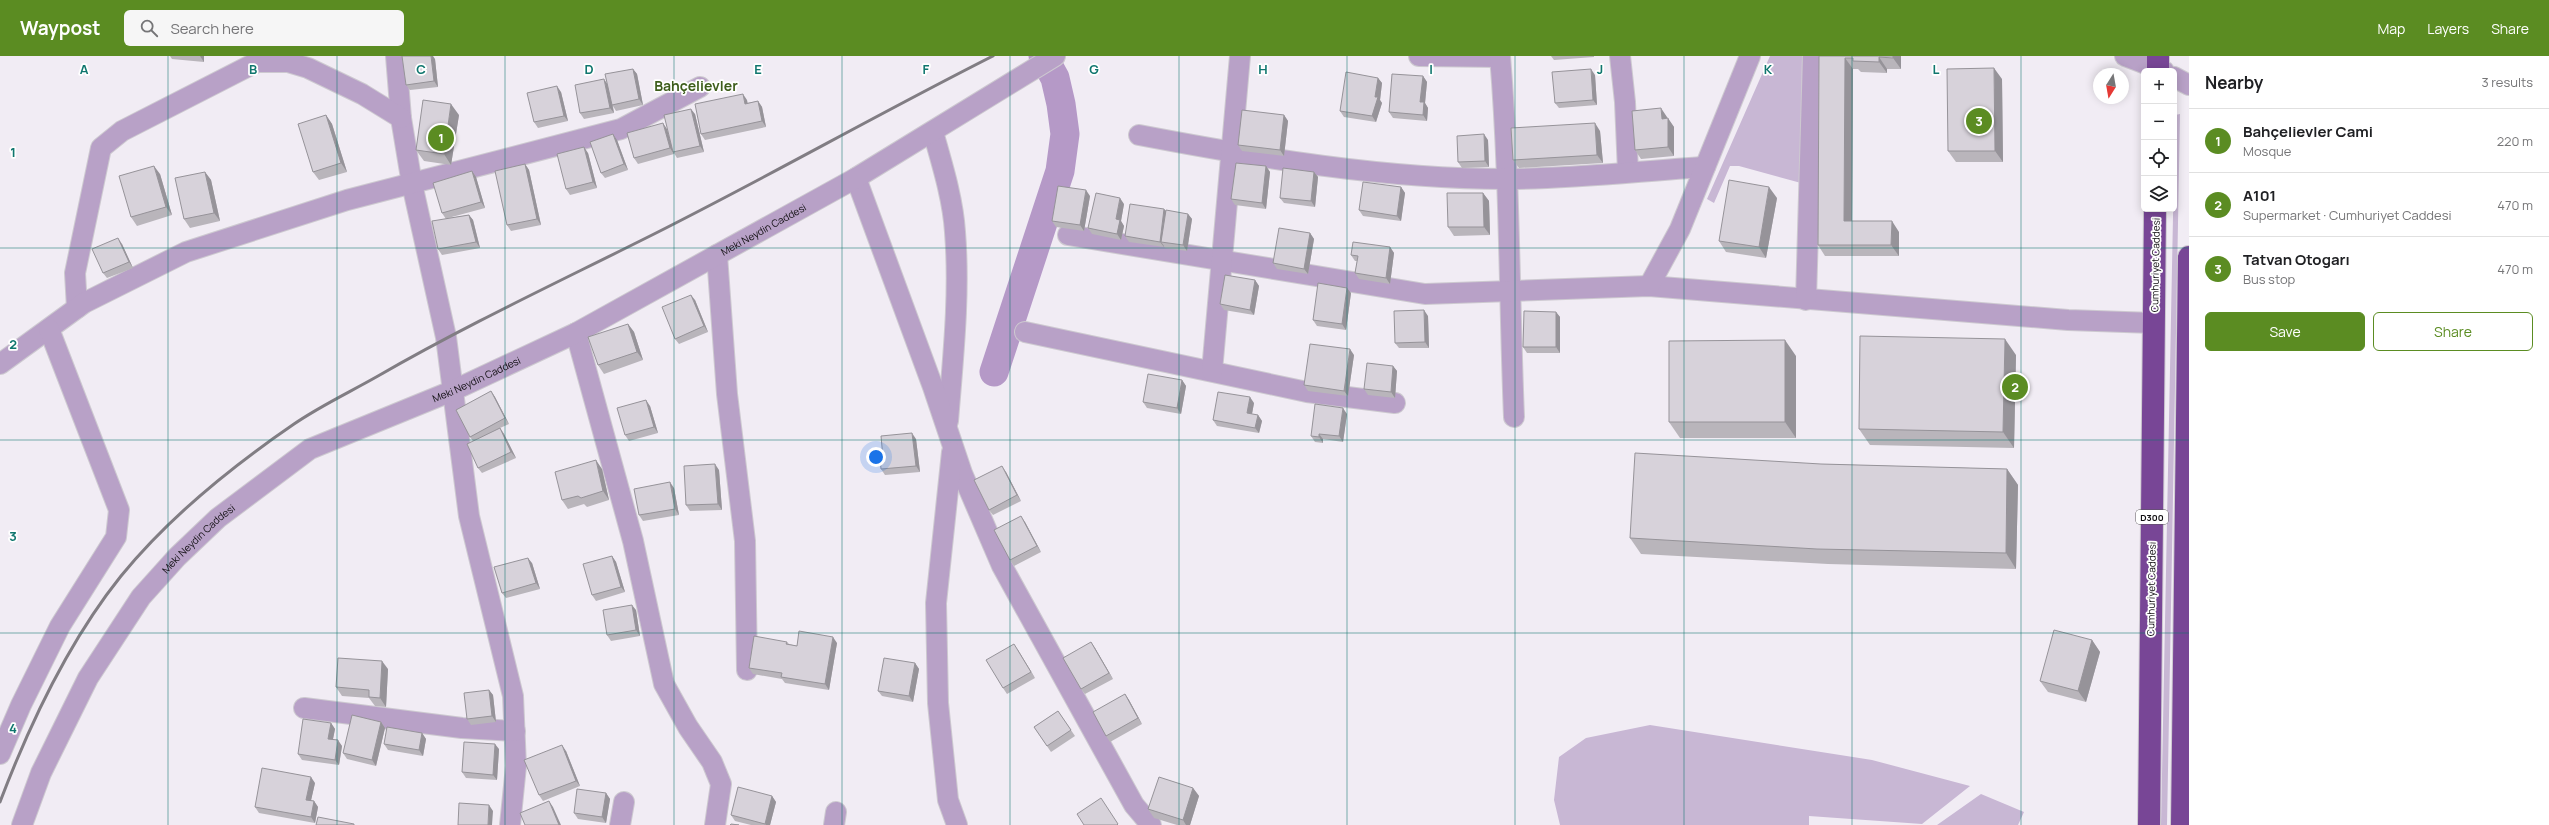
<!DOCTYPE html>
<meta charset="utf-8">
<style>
body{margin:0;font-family:Manrope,sans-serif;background:#f6f6f6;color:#202124}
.controls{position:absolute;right:12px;top:12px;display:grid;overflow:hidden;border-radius:6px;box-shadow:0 2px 10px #0003}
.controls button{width:36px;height:36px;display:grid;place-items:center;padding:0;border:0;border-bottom:1px solid #e0e0e0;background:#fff;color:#202124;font:20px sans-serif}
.compass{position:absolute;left:2093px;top:12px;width:36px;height:36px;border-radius:50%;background:#fff;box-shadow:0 2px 10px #0003;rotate:191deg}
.you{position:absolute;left:876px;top:401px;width:14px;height:14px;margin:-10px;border:3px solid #fff;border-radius:50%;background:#1a73e8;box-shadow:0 0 0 6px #1a73e833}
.badge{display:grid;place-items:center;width:26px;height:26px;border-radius:50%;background:#5b8c22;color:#fff;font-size:13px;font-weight:700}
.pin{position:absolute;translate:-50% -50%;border:2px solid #fff;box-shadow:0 1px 4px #0006}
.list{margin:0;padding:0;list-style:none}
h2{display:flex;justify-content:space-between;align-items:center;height:52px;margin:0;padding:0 16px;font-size:17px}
h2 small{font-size:13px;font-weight:400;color:#757577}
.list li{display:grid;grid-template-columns:26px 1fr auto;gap:12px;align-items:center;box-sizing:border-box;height:64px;padding:0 16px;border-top:1px solid #e0e0e0}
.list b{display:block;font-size:15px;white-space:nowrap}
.list p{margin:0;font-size:13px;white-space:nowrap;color:#757577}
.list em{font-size:13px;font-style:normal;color:#757577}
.actions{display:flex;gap:8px;padding:12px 16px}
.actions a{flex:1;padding:9px 0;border:1px solid #5b8c22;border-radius:6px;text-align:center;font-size:14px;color:#5b8c22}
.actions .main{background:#5b8c22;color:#fff}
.icon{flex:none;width:22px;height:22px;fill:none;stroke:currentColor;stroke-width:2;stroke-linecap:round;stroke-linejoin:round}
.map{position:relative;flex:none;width:2189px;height:769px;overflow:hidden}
header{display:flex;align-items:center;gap:24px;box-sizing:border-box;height:56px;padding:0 20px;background:#5b8c22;color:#fff}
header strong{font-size:19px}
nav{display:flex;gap:22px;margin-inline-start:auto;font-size:14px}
.search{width:280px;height:36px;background:#f6f6f6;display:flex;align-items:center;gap:10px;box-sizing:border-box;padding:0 14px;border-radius:6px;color:#757577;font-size:15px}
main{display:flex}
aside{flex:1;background:#fff}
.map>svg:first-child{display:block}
.green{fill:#c8b7d4}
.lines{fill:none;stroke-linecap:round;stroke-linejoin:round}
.river{stroke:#b599c7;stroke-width:29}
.minor-casing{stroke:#cdc9d0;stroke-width:22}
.highway-casing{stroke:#cdc9d0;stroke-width:24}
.minor{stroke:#b8a1c7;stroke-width:20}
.highway{stroke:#784696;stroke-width:22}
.rail{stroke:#817d83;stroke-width:3}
.wall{fill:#b9b5bb}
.shaded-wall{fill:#969399}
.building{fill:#d7d2da;stroke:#969399}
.grid{fill:none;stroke:#0f766e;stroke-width:1;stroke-opacity:0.55}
.labels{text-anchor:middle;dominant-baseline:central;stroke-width:3.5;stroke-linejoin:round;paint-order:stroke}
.shield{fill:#fff;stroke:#585759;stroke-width:1}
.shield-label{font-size:9px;font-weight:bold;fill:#110f12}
.street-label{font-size:10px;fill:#110f12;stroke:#fff}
.district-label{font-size:14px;font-weight:bold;fill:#3d5d1b;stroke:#fff}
.grid-label{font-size:13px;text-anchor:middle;font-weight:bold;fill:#0f766e;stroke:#fff;stroke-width:3.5;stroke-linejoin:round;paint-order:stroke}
</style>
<header>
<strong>Waypost</strong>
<div class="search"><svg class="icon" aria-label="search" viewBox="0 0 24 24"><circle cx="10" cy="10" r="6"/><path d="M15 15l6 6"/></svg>Search here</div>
<nav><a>Map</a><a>Layers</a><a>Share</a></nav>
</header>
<main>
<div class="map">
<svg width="2189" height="769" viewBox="0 0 2189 769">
<rect width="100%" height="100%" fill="#f1ecf4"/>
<path class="green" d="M1770,0h32l-1,127 -62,-17h-9l-16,37 -7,-4z
M2180,58l-13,711h-6l14,-710z
M1650,669l222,35 98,26 -48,38 -113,-8v9h-249l-6,-25 5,-43 27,-19z
M1981,738l43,18 -6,13h-81z"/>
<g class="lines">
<path class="river" d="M994,316l66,-201 5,-37 -4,-30 -6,-26 -12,-22"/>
<g class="minor-casing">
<g id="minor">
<path d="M396,0l5,62 11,66 34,153 23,179 44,180 3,70 -6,59"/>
<path d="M1419,0l81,1"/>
<path d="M1500,0c10,120 9,241 14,361"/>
<path d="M1620,0l5,46 3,70"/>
<path d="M2125,0l39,15"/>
<path d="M2174,21l15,8"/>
<path d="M933,76c9,32 20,67 22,100 5,63 -2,126 -7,189"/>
<path d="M1139,79c121,23 244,44 368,44 64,0 133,-8 198,-12"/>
<path d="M856,122l77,209 29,86 40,93 132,239 17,20"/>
<path d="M1068,179l357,59 224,-8 419,34 85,3"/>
<path d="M717,199l10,139 18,147 2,129"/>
<path d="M1649,230l31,-57 70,-173"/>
<path d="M1806,244l7,-244"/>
<path d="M77,252l-2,-35 26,-125 21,-17 135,-69h31l20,6 54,26 39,24"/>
<path d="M1025,276l282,60 88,11"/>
<path d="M576,277l57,208 31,143 24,43 24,35 9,22 -6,41"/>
<path d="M0,308l84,-61 102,-51 161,-52 274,-71 79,-42"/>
<path d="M1212,315l28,-315"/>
<path d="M952,396l-16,151 2,100 10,97 9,25"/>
<path d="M304,652l158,20 53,3"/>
<path d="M0,698l21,-49 39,-79 56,-89 3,-27 -70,-181"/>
<path id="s1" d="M22,769l19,-52 47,-95 53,-81 36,-40 41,-39 92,-69 142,-58 124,-58 280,-155 199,-122"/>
<path d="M620,769l4,-23"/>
<path d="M834,769l2,-13"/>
</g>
</g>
<g class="highway-casing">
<path id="highway" d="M2158,15v-15
M2149,769l6,-616
M2182,769l7,-568"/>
</g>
<use href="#minor" class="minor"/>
<use href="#highway" class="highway"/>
<path class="rail" d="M0,746c30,-79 68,-160 121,-226 49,-60 110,-109 173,-152 26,-18 56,-32 84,-48 85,-49 174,-91 262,-135 119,-59 234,-125 353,-185"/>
</g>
<path class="wall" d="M170,0h34v6l-32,-3z
M1551,0h43v1l-40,3z
M1819,0h82v13h-14v4l-26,-1 -3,-3h-5l-1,152 47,11v24h-74l-7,-11z
M435,3l3,28 -28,3 -4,-5z
M633,13l4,5 6,31 -27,6 -3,-5 1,7 -30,6 -4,-6 27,-29z
M1595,19l2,30 -38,3 -4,-5z
M1423,20l4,6 -2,21 3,5 -1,13 -34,-3 -4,-6z
M1378,22l4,5 -2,17 2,3 -6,19 -32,-5 -4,-6z
M2002,23l1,83h-47l-8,-11z
M561,36l7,29 -30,7 -4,-6z
M747,44v3l11,-2 4,6 4,20 -61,13 -4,-6z
M695,58l9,38 -27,6 -3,-5v1l-36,10 -4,-6 33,-29 4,13z
M326,59l6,9 15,48 -28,8 -6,-8z
M459,59l-8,50 -27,-4 -8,-11z
M1284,59l4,6 -4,35 -42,-5 -4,-6z
M1667,61v1l7,9v29l-33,3 -6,-9z
M1600,75l3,32 -84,5 -6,-8z
M617,84l11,30 -23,8 -4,-5z
M1488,84l1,27 -27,1 -4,-6z
M588,97l9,35 -27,7 -4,-6z
M525,108l4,6 12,55 -30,6 -4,-6z
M1266,110l4,6 -4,37 -31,-4 -4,-6z
M472,115l4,6 9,31 -37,10 21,-3 4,5 7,28 -38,7 -4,-6 8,-30 -4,-6z
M205,116l6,8 9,41 -30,7 -6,-9z
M1314,116l4,5 -3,30 -31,-4 -4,-5z
M160,118l12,41 -35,11 -6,-9z
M1401,131l4,6 -4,28 -38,-5 -4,-6z
M1483,137l6,8 1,34 -36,1 -6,-9z
M1090,140l-6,35 -28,-4 -4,-6z
M1777,142l-11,60 -40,-6 -7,-11z
M1124,148l-3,17 3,5 -3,14 -29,-6 -4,-6z
M1164,153l2,2 22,3 4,5 -5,32 -22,-3 -1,-2v1l-35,-5 -4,-6z
M1310,177l4,6 -6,35 -31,-5 -4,-6z
M122,188l11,24 -26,10 -4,-5z
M1390,191l4,6 -4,31 -31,-5 -4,-6 2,-12h-2l-4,-6z
M1255,224l4,6 -5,29 -30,-5 -4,-6z
M1351,237l-5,37 -29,-4 -4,-6z
M695,244l13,32 -29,12 -4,-5z
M1556,256l4,5v36h-33l-4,-6z
M1428,260l1,32h-30l-4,-5z
M628,268l6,8 9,28 -39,14 -6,-9z
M1354,299l-6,41 -40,-5 -4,-6z
M2016,299l-2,93 -144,-3 -11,-16z
M1796,300v82h-116l-11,-16z
M1393,310l4,5 -2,27 -27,-3 -4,-6z
M1182,324l4,6 -5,28 -34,-6 -4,-6z
M491,335l4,6 14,27 -9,4 4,6 12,24 -34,15 -4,-5 -5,-27 -3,-4z
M1254,347l-2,11 6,1 4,6 -3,12 -42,-7 -4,-6z
M650,350l8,27 -29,8 -4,-6z
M1347,358l-4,28 -20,-3v4l-8,-1 -4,-6z
M916,383l4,33 -35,3 -4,-6 2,-11z
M1821,408l186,5 11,16 -2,84 -188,-5 -187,-10 -11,-16z
M602,413l7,31 -22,7 -3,-3 -16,5 -6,-9z
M719,414l3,40 -32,1 -4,-6z
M1006,416l15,29 -28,14 -4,-5z
M674,432l5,27 -36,6 -4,-6z
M1025,466l16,30 -27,14 -4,-6z
M612,500l4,6 9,30 -29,9 -4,-6z
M532,507l8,26 -34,9 -4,-5z
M636,554l4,26 -29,5 -4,-6z
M2092,584l8,12 -14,50 -38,-10 -8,-11z
M787,586l2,2 8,2 40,-3 -8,47 -44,-7 -3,-4 -29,-5 -4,-6z
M1091,586l4,6 18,31 -28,15 -4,-5z
M1018,594l17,28 -28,16 -4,-6z
M915,607l4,6 -6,33 -31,-6 -4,-5z
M388,613l-2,38 -11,-1 -6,-8 -27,-2 -6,-9z
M489,634l4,5 3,27 -25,3 -4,-6z
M1125,638l4,6 13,24 -32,18 -4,-6z
M1058,655l17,25 -24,16 -17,-25z
M381,666l4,6 -9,38 -29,-7 -4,-6z
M331,667l4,6 -2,10 9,7 -3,19 -37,-5 -4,-6z
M422,677l4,6 -3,17 -35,-6 -4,-6z
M499,693l-2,31 -31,-2 -4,-6z
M566,695l14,35 -37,15 -4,-6z
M315,727l-4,17 3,1 4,6 -3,16 -56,-10 -4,-6z
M1193,732l6,8 -9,29h-13l-23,-7 -6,-9z
M606,737l4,6 -4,24 -28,-4 -4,-6z
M772,740l4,6 -6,23h-19l-16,-4 -4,-6z"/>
<path class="shaded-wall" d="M200,0h4v6z
M431,0h2l2,3 3,28 -4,-6z
M1893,0h8v13l-8,-11z
M1879,1l8,12v4l-8,-11z
M1845,2l8,11 -1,163 -8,-11z
M1994,12l8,11 1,83 -8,-11z
M633,13l4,5 6,31 -4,-6z
M1591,13l4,6 2,30 -4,-5z
M1423,20l4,6 -2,21 3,5 -1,13 -4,-6 -3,-13z
M1378,22l4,5 -2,17 2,3 -6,19 -4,-6z
M604,23l4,6 6,28 -4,-5z
M557,30l4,6 7,29 -4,-5z
M743,38l4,6 2,9 -4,-5z
M758,45l4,6 4,20 -4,-6z
M451,48l8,11 -8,50 -7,-11z
M1661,52l6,9 1,7v-6l6,9v29l-6,-9 -6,-28z
M691,53l4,5 9,38 -4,-6z
M326,59l6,9 15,48 -6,-9z
M1284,59l4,6 -4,35 -4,-6z
M663,67l4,6 7,25 -4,-6z
M1595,67l5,8 3,32 -6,-8z
M613,78l4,6 11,30 -4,-6z
M1484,78l4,6 1,27 -4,-6z
M584,91l4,6 9,35 -4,-6z
M525,108l4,6 12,55 -4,-6z
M154,110l6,8 12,41 -6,-8z
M1266,110l4,6 -4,37 -4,-6z
M472,115l4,6 9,31 -4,-6z
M205,116l6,8 9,41 -6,-8z
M1314,116l4,5 -3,30 -4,-6z
M1401,131l4,6 -4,28 -4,-5z
M1769,131l8,11 -11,60 -7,-11z
M1086,134l4,6 -6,35 -4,-6z
M1483,137l6,8 1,34 -6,-8z
M1120,142l4,6 -3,17 3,5 -3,14 -4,-6 -1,-15z
M1164,153l5,6 -8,27 3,4v1l-4,-5z
M1188,158l4,5 -5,32 -4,-6z
M469,159l4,5 7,28 -4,-6z
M1892,165l7,11v24l-8,-11z
M1310,177l4,6 -6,35 -4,-5z
M118,182l4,6 11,24 -4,-6z
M1390,191l4,6 -4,31 -4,-6z
M1255,224l4,6 -5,29 -4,-5z
M1347,232l4,5 -5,37 -4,-6z
M691,239l4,5 13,32 -4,-6z
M1424,254l4,6 1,32 -4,-6z
M1556,256l4,5v36l-4,-6z
M628,268l6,8 9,28 -6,-8z
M2005,283l11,16 -2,93 -11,-16z
M1785,284l11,16v82l-11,-16z
M1350,293l4,6 -6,41 -4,-5z
M1393,310l4,5 -2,27 -4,-6z
M1182,324l4,6 -5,28 -4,-6z
M491,335l4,6 14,27 -4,-6z
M1250,341l4,6 -3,16 -4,-6z
M646,344l4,6 8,27 -4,-6z
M1343,352l4,6 -4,28 -4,-6z
M1258,359l4,6 -3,12 -4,-5z
M500,372l4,6 12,24 -5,-6z
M912,377l4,6 4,33 -4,-6z
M1319,378l4,5v4l-4,-6z
M596,404l6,9 7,31 -6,-9z
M715,408l4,6 3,40 -4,-6z
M1002,410l4,6 15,29 -4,-6z
M2007,413l11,16 -2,84 -10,-16z
M670,426l4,6 5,27 -4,-6z
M1021,460l4,6 16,30 -4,-6z
M612,500l4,6 9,30 -4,-5z
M528,502l4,5 8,26 -4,-6z
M632,549l4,5 4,26 -4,-6z
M833,581l4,6 -8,47 -4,-6z
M2092,584l8,12 -14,50 -8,-11z
M1091,586l4,6 18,31 -4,-6z
M1014,588l4,6 17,28 -4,-6z
M382,605l6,8 -2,38 -6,-9z
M915,607l4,6 -6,33 -4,-6z
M489,634l4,5 3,27 -4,-6z
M1125,638l4,6 13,24 -4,-6z
M381,666l4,6 -9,38 -4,-6z
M331,667l4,6 -3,15 -4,-5z
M422,677l4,6 -3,17 -4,-6z
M338,684l4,6 -3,19 -4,-5z
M495,688l4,5 -2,31 -4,-5z
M562,689l4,6 14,35 -4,-5z
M311,721l4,6 -5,22 -4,-5z
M1193,732l6,8 -9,29h-4l-3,-5z
M606,737l4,6 -4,24 -4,-6z
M772,740l4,6 -6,23h-4l-1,-1z
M314,745l4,6 -3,16 -4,-6z
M549,745l4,6 8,18h-2z
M489,749l4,6 -1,14h-4z"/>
<path class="building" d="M402,0h29l3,25 -28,4z
M1819,0h74v2l-14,-1v5l-26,-1v-3h-8l-1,163h48l-1,24h-73z
M1994,12l1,83h-47l-1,-82z
M633,13l6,30 -27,6 -7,-31z
M1591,13l2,31 -38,3 -3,-31z
M1346,16l32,6 -3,19h3l-6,19 -32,-5z
M1392,18l31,2 -3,26h4l-1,13 -34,-3z
M604,23l6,29 -30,5 -5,-28z
M557,30l7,30 -30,6 -7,-29z
M743,38l2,10 13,-3 4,20 -61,13 -6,-30z
M423,44l28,4 -7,50 -28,-4z
M1661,52l1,11 6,-1v29l-33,3 -3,-39z
M691,53l9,37 -27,6 -9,-37z
M1242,54l42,5 -4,35 -42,-5z
M326,59l15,48 -28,9 -15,-48z
M663,67l7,25 -36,10 -7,-25z
M1595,67l2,32 -84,5 -2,-32z
M613,78l11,30 -23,9 -11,-31z
M1484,78l1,27 -27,1 -1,-26z
M584,91l9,35 -27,7 -9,-35z
M1236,107l30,3 -4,37 -31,-4z
M525,108l12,55 -30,6 -12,-54z
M154,110l12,41 -35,10 -12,-41z
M1283,112l31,4 -3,29 -31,-3z
M472,115l9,31 -39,11 -9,-30z
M205,116l9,41 -30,6 -9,-41z
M1729,124l40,7 -10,60 -40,-6z
M1363,126l38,5 -4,29 -38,-6z
M1058,130l28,4 -6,35 -28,-4z
M1096,137l24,5 -4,21 4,1 -3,14 -29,-6z
M1447,137h36l1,34h-36z
M1130,148l34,5 -4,33 -35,-6z
M1166,154l22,4 -5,31 -22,-3z
M469,159l7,27 -38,7 -6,-28z
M1279,172l31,5 -6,36 -31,-6z
M118,182l11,24 -26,11 -11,-24z
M1353,186l37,5 -4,31 -31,-5 3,-17 -7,-1z
M1225,219l30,5 -5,30 -30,-6z
M1318,227l29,5 -5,36 -29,-4z
M691,239l13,31 -29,13 -13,-32z
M1424,254l1,32 -30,1 -1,-32z
M1524,255l32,1v35h-33z
M628,268l9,28 -39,13 -10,-28z
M1860,280l145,3 -2,93 -144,-3z
M1785,284v82h-116v-81z
M1310,288l40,5 -6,42 -40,-6z
M1367,307l26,3 -2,26 -27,-3z
M1148,318l34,6 -5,28 -34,-6z
M491,335l14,27 -35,19 -14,-27z
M1218,336l32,5 -3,16 11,2 -3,13 -42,-8z
M646,344l8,27 -29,8 -8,-27z
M1315,348l28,4 -4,28 -20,-2v3l-8,-1z
M500,372l11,24 -33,16 -11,-24z
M912,377l4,33 -35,3 -1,-11h3l-2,-22z
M1635,397l186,11 186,5 -1,84 -189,-4 -187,-11z
M596,404l7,31 -22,7 -3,-2 -16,4 -7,-28z
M715,408l3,40 -32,1 -2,-39z
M1002,410l15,29 -28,15 -15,-30z
M670,426l5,27 -36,6 -5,-26z
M1021,460l16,30 -27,14 -16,-30z
M612,500l9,31 -29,8 -9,-31z
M528,502l8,25 -34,10 -8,-26z
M632,549l4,25 -29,5 -4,-25z
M2054,574l38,10 -14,51 -38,-10z
M799,575l34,6 -8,47 -44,-7 1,-4 -33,-5 5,-32 33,6 -1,2 11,2z
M1091,586l18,31 -28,16 -18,-31z
M1014,588l17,28 -28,16 -17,-28z
M338,602l44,3 -2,37 -11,-1v-7l-33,-3z
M884,602l31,5 -6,33 -31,-5z
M489,634l3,26 -25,3 -3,-26z
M1125,638l13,24 -32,18 -13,-24z
M1058,655l13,19 -24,16 -13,-19z
M352,659l29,7 -9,38 -29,-7z
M303,663l28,4 -3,16 10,1 -3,20 -37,-6z
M387,671l35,6 -3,17 -35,-6z
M464,686l31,2 -2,31 -31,-3z
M562,689l14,36 -37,14 -15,-35z
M262,712l49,9 -5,23 8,1 -3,16 -56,-10z
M1159,721l34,11 -10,32 -35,-11z
M738,731l34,9 -7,28 -34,-9z
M577,733l29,4 -4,24 -28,-4z
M1101,742l17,26 -1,1h-33l-7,-11z
M549,745l10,24h-34l-5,-12z
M459,747l30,2 -1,20h-30z
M318,761l36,7v1h-38z
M731,768l8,1h-9z"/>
<path class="grid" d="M168,0v769M337,0v769M505,0v769M674,0v769M842,0v769M1010,0v769M1179,0v769M1347,0v769M1515,0v769M1684,0v769M1852,0v769M2021,0v769M0,192h2189M0,384h2189M0,577h2189"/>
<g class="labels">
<rect class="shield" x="2136" y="454" width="32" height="14" rx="3"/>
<g class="shield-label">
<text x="2152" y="461">D300</text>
</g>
<g class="street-label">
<text stroke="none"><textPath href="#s1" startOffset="988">Meki Neydin Caddesi</textPath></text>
<text transform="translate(2155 209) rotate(-89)">Cumhuriyet Caddesi</text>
<text stroke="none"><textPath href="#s1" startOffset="664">Meki Neydin Caddesi</textPath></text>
<text stroke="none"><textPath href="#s1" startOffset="340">Meki Neydin Caddesi</textPath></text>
<text transform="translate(2151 533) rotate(-89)">Cumhuriyet Caddesi</text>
</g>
<g class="district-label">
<text x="696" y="29">Bahçelievler</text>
</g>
</g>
<g class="grid-label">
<text x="84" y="18">A</text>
<text x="253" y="18">B</text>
<text x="421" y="18">C</text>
<text x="589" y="18">D</text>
<text x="758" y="18">E</text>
<text x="926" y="18">F</text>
<text x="1094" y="18">G</text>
<text x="1263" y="18">H</text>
<text x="1431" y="18">I</text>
<text x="1600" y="18">J</text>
<text x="1768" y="18">K</text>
<text x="1936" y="18">L</text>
<text x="13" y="101">1</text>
<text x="13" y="293">2</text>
<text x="13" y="485">3</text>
<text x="13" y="677">4</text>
</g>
</svg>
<div class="controls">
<button>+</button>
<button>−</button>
<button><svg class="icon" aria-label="locate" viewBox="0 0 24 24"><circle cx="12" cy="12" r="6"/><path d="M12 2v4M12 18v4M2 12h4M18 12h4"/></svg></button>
<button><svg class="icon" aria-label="layers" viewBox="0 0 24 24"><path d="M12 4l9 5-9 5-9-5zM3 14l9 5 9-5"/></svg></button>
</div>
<svg class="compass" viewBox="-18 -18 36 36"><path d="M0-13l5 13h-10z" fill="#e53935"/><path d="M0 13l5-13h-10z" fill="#757577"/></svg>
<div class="you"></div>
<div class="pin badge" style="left:441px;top:82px">1</div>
<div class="pin badge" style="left:2015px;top:331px">2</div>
<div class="pin badge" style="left:1979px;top:65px">3</div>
</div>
<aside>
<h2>Nearby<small>3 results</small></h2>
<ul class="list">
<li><span class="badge">1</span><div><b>Bahçelievler Cami</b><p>Mosque</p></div><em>220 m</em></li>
<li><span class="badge">2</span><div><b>A101</b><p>Supermarket · Cumhuriyet Caddesi</p></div><em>470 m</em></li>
<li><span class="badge">3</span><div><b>Tatvan Otogarı</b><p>Bus stop</p></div><em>470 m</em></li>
</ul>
<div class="actions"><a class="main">Save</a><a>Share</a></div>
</aside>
</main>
